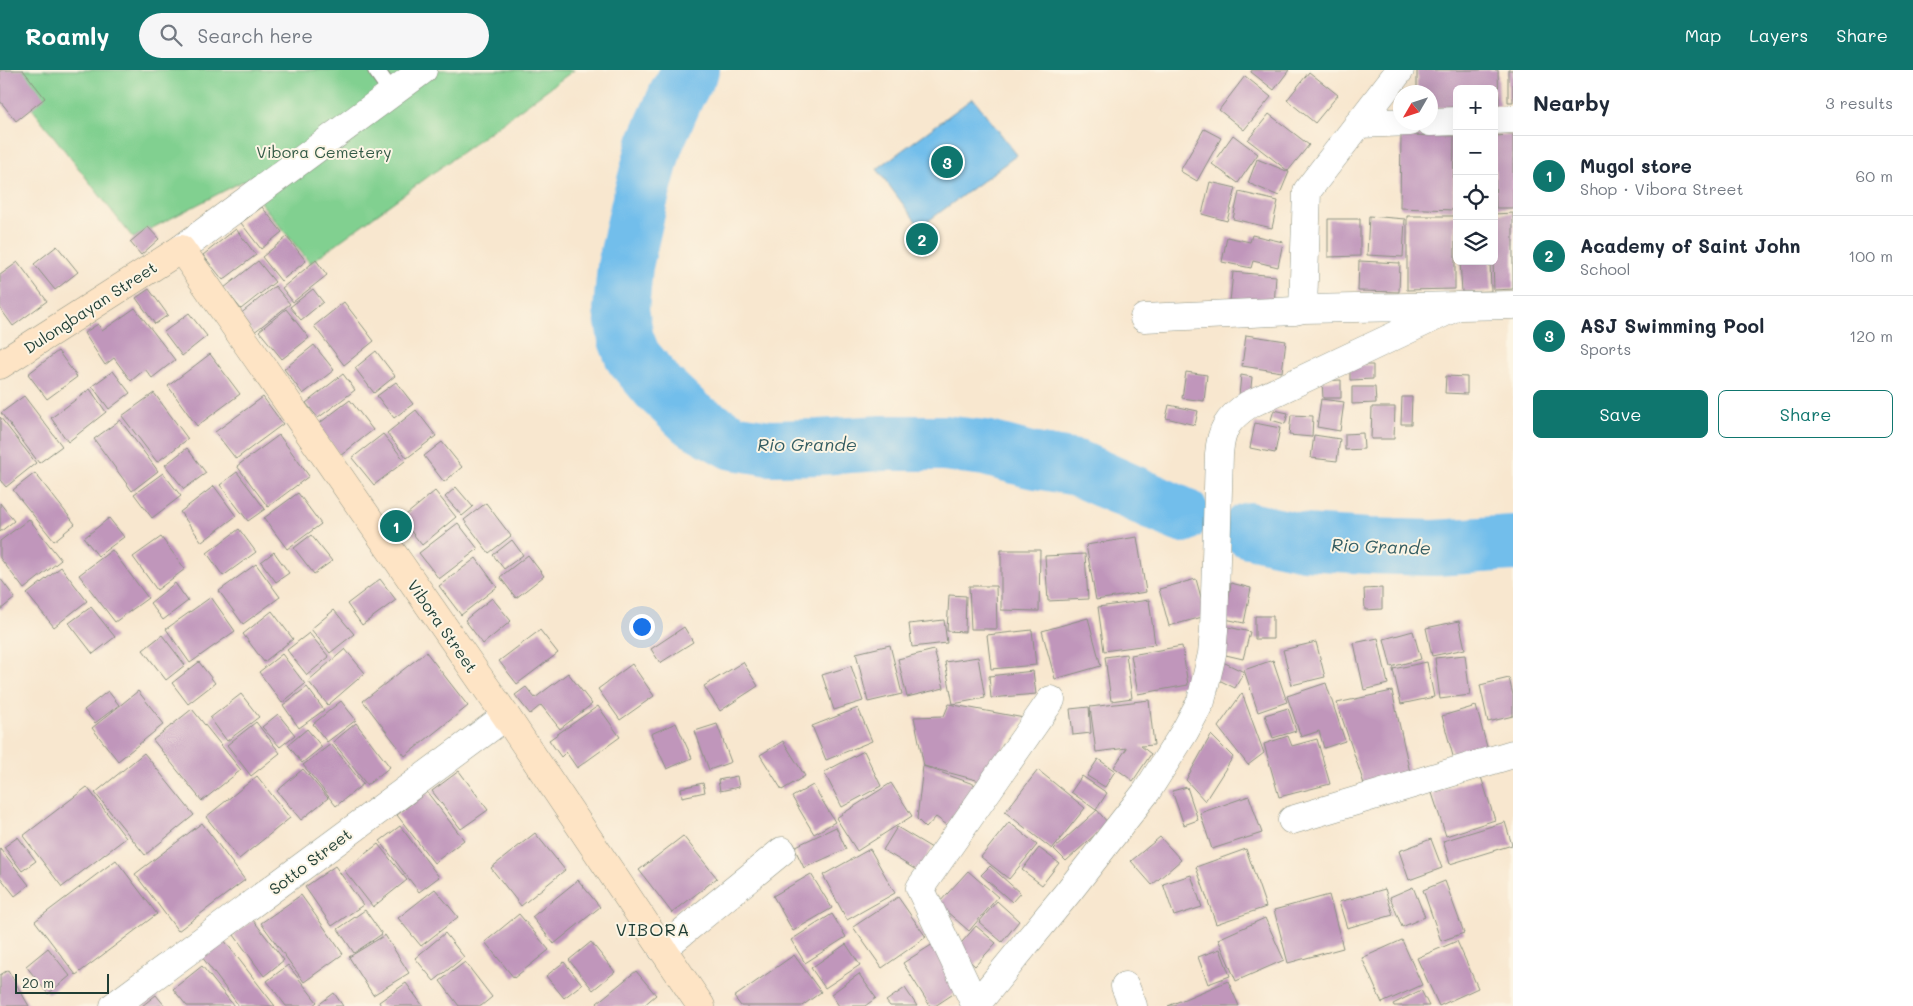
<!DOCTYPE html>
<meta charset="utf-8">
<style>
body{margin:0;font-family:Mali,sans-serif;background:#f6f6f7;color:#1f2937}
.controls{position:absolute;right:15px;top:15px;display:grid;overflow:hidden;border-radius:8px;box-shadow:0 5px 20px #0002}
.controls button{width:45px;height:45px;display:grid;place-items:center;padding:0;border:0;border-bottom:1px solid #e0e1e3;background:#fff;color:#1f2937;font:25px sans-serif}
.compass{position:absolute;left:1393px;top:15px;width:45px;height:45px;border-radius:50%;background:#fff;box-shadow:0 5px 20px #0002;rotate:231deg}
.scale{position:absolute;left:15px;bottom:12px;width:94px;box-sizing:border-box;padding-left:5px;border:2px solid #1f3d34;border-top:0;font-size:14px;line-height:18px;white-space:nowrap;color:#1f3d34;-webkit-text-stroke:4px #fcf5e5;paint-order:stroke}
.you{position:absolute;left:641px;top:556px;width:18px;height:18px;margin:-12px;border:4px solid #fff;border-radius:50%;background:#1a73e8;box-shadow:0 0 0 8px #1a73e833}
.badge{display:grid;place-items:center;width:32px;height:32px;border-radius:50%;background:#0f766e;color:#fff;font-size:16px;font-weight:700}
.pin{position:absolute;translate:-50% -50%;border:2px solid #fff;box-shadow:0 1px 5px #0006}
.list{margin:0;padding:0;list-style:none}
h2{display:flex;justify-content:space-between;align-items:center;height:65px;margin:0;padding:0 20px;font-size:21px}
h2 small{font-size:16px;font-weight:400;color:#747a83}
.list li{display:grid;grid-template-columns:32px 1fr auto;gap:15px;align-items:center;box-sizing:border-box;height:80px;padding:0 20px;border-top:1px solid #e0e1e3}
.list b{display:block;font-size:19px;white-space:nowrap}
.list p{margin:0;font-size:16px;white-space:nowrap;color:#747a83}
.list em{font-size:16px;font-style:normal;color:#747a83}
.actions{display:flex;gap:10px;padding:15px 20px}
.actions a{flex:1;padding:11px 0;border:1px solid #0f766e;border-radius:8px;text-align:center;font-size:18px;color:#0f766e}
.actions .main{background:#0f766e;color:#fff}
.icon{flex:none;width:28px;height:28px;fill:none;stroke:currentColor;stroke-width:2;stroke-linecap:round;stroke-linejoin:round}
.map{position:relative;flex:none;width:1513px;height:936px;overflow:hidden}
header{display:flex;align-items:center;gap:30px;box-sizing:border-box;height:70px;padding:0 25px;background:#0f766e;color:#fff}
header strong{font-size:24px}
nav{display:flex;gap:28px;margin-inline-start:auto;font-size:18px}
.search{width:350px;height:45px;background:#f6f6f7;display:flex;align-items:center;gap:12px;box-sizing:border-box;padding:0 18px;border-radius:28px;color:#747a83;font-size:19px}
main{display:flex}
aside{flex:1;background:#fff}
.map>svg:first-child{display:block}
.green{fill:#81d090;stroke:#508662}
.water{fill:#72beeb;stroke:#487e90}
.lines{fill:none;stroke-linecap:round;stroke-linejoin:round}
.river{stroke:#72beeb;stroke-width:56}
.building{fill:#c096bb}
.lane-casing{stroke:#8c9282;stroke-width:18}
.street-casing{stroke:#8c9282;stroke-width:29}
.secondary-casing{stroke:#8c9282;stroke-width:29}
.lane{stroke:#fff;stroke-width:16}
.street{stroke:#fff;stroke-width:28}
.secondary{stroke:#fee4c5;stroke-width:28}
.labels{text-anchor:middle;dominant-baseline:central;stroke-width:4;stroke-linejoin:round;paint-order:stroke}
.park-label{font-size:16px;fill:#335a46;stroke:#fcf5e5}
.street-label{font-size:16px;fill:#1f3d34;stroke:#fcf5e5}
.water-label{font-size:18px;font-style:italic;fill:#345d62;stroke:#fcf5e5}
.neighbourhood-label{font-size:18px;letter-spacing:1px;fill:#1f3d34;stroke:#fcf5e5}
</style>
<header>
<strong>Roamly</strong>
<div class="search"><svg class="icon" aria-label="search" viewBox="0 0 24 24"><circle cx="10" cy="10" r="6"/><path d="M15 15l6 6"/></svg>Search here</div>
<nav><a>Map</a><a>Layers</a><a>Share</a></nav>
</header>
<main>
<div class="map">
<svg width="1513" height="936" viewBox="0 0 1513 936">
<rect width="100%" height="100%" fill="#fcf5e5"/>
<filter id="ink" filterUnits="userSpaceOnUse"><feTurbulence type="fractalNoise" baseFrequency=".02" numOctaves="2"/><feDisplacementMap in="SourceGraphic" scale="10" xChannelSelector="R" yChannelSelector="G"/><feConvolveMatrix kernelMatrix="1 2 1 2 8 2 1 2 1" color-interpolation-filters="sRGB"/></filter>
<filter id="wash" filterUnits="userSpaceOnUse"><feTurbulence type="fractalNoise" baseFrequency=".0096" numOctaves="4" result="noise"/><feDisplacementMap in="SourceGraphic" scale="20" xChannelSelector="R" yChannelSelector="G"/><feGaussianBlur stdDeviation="1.12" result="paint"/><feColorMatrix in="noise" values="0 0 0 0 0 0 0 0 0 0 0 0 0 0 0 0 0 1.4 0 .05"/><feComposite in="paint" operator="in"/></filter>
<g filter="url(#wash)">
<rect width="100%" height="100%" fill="#f8e7cf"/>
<path class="green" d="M2,0h572l-264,193 -67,-82 -110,57z"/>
<path class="water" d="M973,28l44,57 -97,72 -43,-58z"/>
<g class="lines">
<path class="river" d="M691,0l-14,24 -22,50 -16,60 -14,62 -4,44 5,29 7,18 26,31 33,31 41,23 36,6 50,-1 63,-4h62l41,5 45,12 47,8 105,47
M1249,460l55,12 65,4 65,2 79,-5"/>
</g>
<g id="blocks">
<path class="building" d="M0,0h23l22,28 -29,23 -16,-20z
M1252,0h37l-15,20 -23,-18z
M1417,0h81l1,36h-5v-17h-37v18l-27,1v-16h-13z
M1508,0h5v32h-5z
M1309,2l29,23 -23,28 -28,-23z
M1245,6l26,21 -27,33 -25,-20z
M1269,44l40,31 -21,26 -40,-31z
M1204,59l17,9 -24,43 -17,-10z
M1233,65l25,19 -20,29 -26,-19z
M1401,65l53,1 -1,74 -53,-2z
M1513,65v73h-17l-2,-72z
M1257,89l32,13 -10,24 -31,-13z
M1210,112l26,6 -9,33 -25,-7z
M1239,122l39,9 -6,27 -39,-9z
M262,137l20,25 -21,17 -20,-26z
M1513,143v76l-19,1 -1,-29h1v-47z
M1369,146l36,3 -2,38 -36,-2z
M1407,146h48v73l-48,1z
M1328,149h32v37l-32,1z
M148,157l11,12 -18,16 -11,-13z
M236,159l20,26 -33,25 -20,-25z
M1252,165l31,7 -5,25 -25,-6 -2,7 -29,-6 5,-25 23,5z
M287,167l19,24 -25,20 -19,-24z
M57,176l21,26 -23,18 -21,-26z
M316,190l11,15 -34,27 -11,-14z
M258,191l17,21 -34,27 -17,-21z
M1359,191l41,2 -1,29 -41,-1z
M1460,191h30l1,30 -29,1z
M18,192l29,39 -34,25 -13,-18v-33z
M1233,202l43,4 -2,30 -44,-4z
M275,216l15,18 -37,29 -14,-18z
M149,219l19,26 -13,9 -19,-26z
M313,219l10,13 -22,18 -11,-13z
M344,232l30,39 -30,24 -30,-39z
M135,238l40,52 -23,18 -7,-9 -14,12 -17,-23 -9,7 -21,-32 14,-9 4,7z
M286,239l23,29 -27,21 -23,-28z
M189,243l18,23 -25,20 -18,-24z
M1246,265l40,6 -4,31 -40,-6z
M314,275l20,25 -31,24 -19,-25z
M58,281l19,26 -30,22 -19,-25z
M376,281l19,25 -21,17 -19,-25z
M210,284l30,40 -43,32 -29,-40z
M1350,295h23v14l-23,1z
M113,301l17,22 -21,16 -17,-23z
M1186,302l21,3 -3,26 -22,-3z
M343,304l12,16 -37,28 -12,-15z
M1241,305l11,2 -2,20 -11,-1z
M1446,306l21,1v17l-22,-1z
M1341,310v18h-18l-1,-17z
M396,312l17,22 -19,14 -17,-22z
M1352,317h23l1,16 -24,1z
M90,319l16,23 -38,30 -17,-24z
M154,323l34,46 -31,23 -35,-46z
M24,326l38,50 -23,17 -38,-50z
M263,327l20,27 -47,35 -21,-27z
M1402,327h10l-1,27h-10z
M1321,329l23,3 -4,29 -23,-4z
M350,330l23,30 -33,26 -23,-31z
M1169,335l29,6 -3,14 -29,-7z
M1372,337h23l-1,32h-23z
M416,340l20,26 -29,22 -20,-25z
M1274,340l14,3 -3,11 -14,-4z
M1291,345l22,1 -1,21 -23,-2z
M0,347l36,46 -30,24 -6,-7z
M120,350l38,51 -26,20 -38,-52z
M1255,353l25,5 -5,25 -25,-5z
M1363,363l1,16 -19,1v-16z
M383,364l22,27 -31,24 -22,-27z
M279,365l30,41 -41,31 -31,-41z
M1314,365l26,4 -3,22 -26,-3z
M442,372l20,25 -18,15 -20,-26z
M187,378l19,25 -22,16 -19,-24z
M237,402l28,37 -17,12 -28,-36z
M35,403l40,51 -21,17 -41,-51z
M163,403l18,23 -29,22 -18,-24z
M214,416l22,30 -34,26 -22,-30z
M456,417l17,20 -11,9 -17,-19z
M435,421l21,26 -34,28 -21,-26z
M298,423l23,31 -34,25 -23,-31z
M0,433l14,18 -14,11z
M486,433l25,33 -22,17 -25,-33z
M109,448l15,19 -26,19 -14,-18z
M29,449l32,41 -37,29 -24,-31v-17z
M458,453l20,26 -39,30 -20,-26z
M239,459l17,23 -33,24 -16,-23z
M311,465l21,26 -18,13 -20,-26z
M161,467l24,32 -28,21 -24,-33z
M1137,467l9,55 -50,8 -10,-55z
M512,470l11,15 -19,14 -11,-14z
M112,480l36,48 -33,24 -36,-47z
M1001,480h39l-1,61 -38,-1z
M274,482l15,21 -13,9 -15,-20z
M1085,484l3,45 -40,2 -3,-45z
M528,485l16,21 -28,22 -16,-21z
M476,488l21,29 -36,28 -22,-29z
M256,494l24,33 -37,27 -24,-33z
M61,497l26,34 -33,26 -27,-33z
M0,508l15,20 -15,12z
M380,509l16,21 -34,25 -15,-21z
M1196,509l10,37 -37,10 -10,-37z
M175,513l13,18 -25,19 -13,-17z
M1231,513l20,5 -7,35 -19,-4z
M969,516h27l1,43h-26z
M1382,518v21l-17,1 -1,-21z
M949,525l17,1 -1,36 -18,-1z
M211,527l24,34 -45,32 -24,-34z
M492,528l19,23 -28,23 -18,-24z
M1149,530l6,44 -51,7 -6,-44z
M91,537l24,30 -22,17 -24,-31z
M334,540l20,24 -24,19 -19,-24z
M272,541l21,28 -29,23 -21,-28z
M1255,546h18v23h-18z
M1088,548l13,48 -46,13 -13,-48z
M944,550l3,23 -35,4 -3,-23z
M1459,551l6,28 -33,7 -6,-28z
M1224,556l26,6 -7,27 -26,-6z
M684,557l9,15 -33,21 -9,-14z
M540,560l18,23 -41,31 -18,-23z
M1032,560l4,35 -45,4 -4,-34z
M1413,561l8,28 -30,8 -7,-28z
M309,563l20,24 -22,18 -20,-25z
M162,565l23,30 -19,15 -23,-30z
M1378,568l10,46 -24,6 -10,-47z
M1316,572l9,35 -33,8 -9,-35z
M890,575l12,49 -34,8 -12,-49z
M1182,576l6,39 -50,9 -7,-39z
M345,579l20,24 -37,32 -20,-24z
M934,580l10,38 -37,9 -9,-38z
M426,582l42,54 -63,50 -42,-55z
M282,584l23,30 -23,19 -23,-31z
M1126,584l6,44 -21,3 -6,-44z
M1465,585l5,40 -30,4 -5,-41z
M978,587l7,41 -32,6 -8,-42z
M1273,590l14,42 -29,10 -14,-42z
M199,592l16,21 -27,21 -16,-21z
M743,592l15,24 -38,25 -16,-25z
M1223,592l21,10 -9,16 -20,-10z
M1427,592l7,35 -33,7 -8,-35z
M632,594l22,32 -34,24 -22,-31z
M851,596l12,35 -29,9 -12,-35z
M1033,601l3,23 -45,4 -2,-22z
M568,603l24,31 -32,25 -19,-24 -11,9 -15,-19 11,-8 9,11z
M1509,608l4,17v21l-25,6 -8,-37z
M1326,613l19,58 -21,7 -5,-17 -18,6 -14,-41z
M307,617l17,23 -25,18 -16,-23z
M108,621l11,14 -24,18 -11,-13z
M138,621l26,33 -46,37 -26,-33z
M1392,621l19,86 -46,10 -28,-84z
M1242,623l22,60 -16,12 -30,-38z
M241,624l18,23 -32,24 -17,-23z
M1149,630l5,45 -13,1 10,8 -18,27 -19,-14 13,-19 -31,4 -6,-45z
M341,631l15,19 -29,22 -14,-18z
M949,634l75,14 -44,63 -56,-15 -10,-49 30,-1z
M598,636l22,31 -43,31 -11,-16 -5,5 -12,-17z
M1476,636l14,52 -34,9 -14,-51z
M1089,637l2,26 -18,2 -3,-26z
M858,638l14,33 -46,19 -14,-34z
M1288,638l8,23 -23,7 -8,-23z
M192,639l49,61 -39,31 -49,-61z
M278,644l17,21 -15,12 -18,-20z
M256,652l24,31 -29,23 -24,-31z
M356,653l34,44 -23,18 -34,-43z
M676,653l16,35 -25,11 -16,-35z
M717,654l14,38 -22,8 -14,-39z
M307,659l15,18 -20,16 -14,-18z
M1211,665l22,22 -28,44 -19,-21z
M1288,666l4,10 25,-7 13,45 -51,13 -15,-53z
M783,671l22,35 -23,14 -22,-35z
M331,674l32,40 -27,22 -33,-41z
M864,681l17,35 -39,21 -18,-35z
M144,683l50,62 -49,40 -50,-62z
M1098,689l17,12 -10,16 -18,-11z
M923,696l53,19 -29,40 -11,-8 -10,11 -9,-9z
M303,699l25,29 -27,22 -24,-29z
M1038,700l47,38 -33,41 -47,-37z
M459,701l29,39 -27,19 -29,-38z
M257,706l33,42 -51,41 -33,-42z
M737,706l2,11 -19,4 -2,-11z
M1082,706l25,17 -11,17 -25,-18z
M1481,707l14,43 -49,16 -14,-43z
M703,713l2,9 -23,5 -1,-9z
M891,713l21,33 -55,35 -21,-33z
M813,715l22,37 -21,12 -22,-37z
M87,717l39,51 -64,49 -39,-51z
M1187,717l11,33 -14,5 -12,-34z
M427,722l37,48 -30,23 -37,-48z
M1249,726l13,37 -50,16 -12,-36z
M1097,740l11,13 -42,38 -12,-12z
M1009,752l28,23 -28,34 -28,-22z
M1505,752l7,23 -62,19 -7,-23z
M202,753l43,57 -67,51 -43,-57z
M400,756l39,51 -20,15 -39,-51z
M836,757l10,22 -42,19 -10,-21z
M897,757l35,21 -14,23 -35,-21z
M535,763l30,37 -44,36 -30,-38z
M683,766l34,42 -45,35 -33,-43z
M18,767l18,24 -14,10 -18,-24z
M1160,767l21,23 -29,25 -21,-24z
M1431,769l11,29 -33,12 -10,-29z
M378,774l29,36 -34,27 -29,-37z
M0,778l29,37 -14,11 -15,-19z
M1039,778l20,15 -17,22 -20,-15z
M870,779l25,44 -48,27 -24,-45z
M1246,779l20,58 -50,17 -20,-57z
M116,790l41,54 -81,61 -41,-54z
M335,796l28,39 -31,21 -27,-39z
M990,796l30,27 -8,9 -31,-27z
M968,801l30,26 -29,34 -31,-27z
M811,804l21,34 -39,23 -20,-35z
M1191,805l11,32 -28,9 -11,-32z
M578,810l22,27 -46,37 -22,-27z
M1445,811l19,52 -23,8 -18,-51z
M1413,817l12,30 -23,10 -12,-30z
M435,819l23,28 -37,29 -23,-28z
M1385,819l8,26 -46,13 -8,-26z
M301,825l42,59 -39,28 -43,-59z
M1329,825l14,53 -55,15 -14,-53z
M898,827l28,40 -44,31 -29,-41z
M997,831l22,20 -17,21 -23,-20z
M365,840l17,24 -28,19 -16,-24z
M519,844l30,36 -35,28 -29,-36z
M832,844l14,23 -41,26 -14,-23z
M1265,848l19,42 -48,21 -18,-42z
M253,850l31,40 -20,16 -30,-41z
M976,856l20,17 -21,23 -19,-17z
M445,863l19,24 -30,24 -19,-23z
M385,865l24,38 -36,22 -24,-38z
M224,870l51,66h-36l-37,-49z
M1402,870l20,45 -40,18 -20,-45z
M1457,871l21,47 -39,18 -22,-48z
M591,872l24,30 -22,18 -24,-30z
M846,874l14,21 -35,23 -14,-20z
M933,874l28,45 -26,17h-5l-27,-43z
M48,878l22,28 -22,18 -22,-28z
M1220,879l10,27 -22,8 -10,-27z
M794,885l27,37 -19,14h-61l-7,-9z
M465,892l27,35 -11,9h-22l-19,-25z
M564,892l18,22 -18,14 -18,-22z
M288,895l29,37 -5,4h-26l-19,-25z
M202,896l32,40h-47l-14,-17z
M8,900l21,36h-29v-31z
M636,901l20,24 -13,11h-44l-2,-3z
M859,904l17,24 -11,8h-26l-8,-12z
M1228,911l11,25h-71z
M406,913l17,23h-42l-2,-4z
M905,918l12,18h-27l-4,-5z
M1421,920l8,16h-35l-1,-2z
M334,923l9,13h-26z
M156,925l9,11h-23z"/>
</g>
</g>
<g filter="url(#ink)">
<use href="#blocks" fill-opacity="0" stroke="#8c9282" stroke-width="1"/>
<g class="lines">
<g class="lane-casing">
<path id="lane" d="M376,0l16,23"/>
</g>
<g class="street-casing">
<path id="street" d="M1494,50l19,-1
M1430,52l27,-1
M1358,54l52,-2
M181,179l242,-179
M1303,239l4,-118 93,-121
M1144,248l150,-7 9,-2 210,-4
M1292,750l221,-66
M662,879l120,-98
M1125,916l8,20
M114,936l392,-290
M975,936l94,-115 78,-100 38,-60 16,-30 11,-47 2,-24 5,-176c2,-24 8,-35 29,-49l210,-99
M976,936l-56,-118 131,-188"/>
</g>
<g class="secondary-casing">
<path id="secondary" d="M0,295l181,-116 325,467 195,290"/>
</g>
<use href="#lane" class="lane"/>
<use href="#street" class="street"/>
<use href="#secondary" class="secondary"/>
</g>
</g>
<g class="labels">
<g class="park-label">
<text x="324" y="81">Vibora Cemetery</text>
</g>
<g class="street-label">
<text transform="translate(90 237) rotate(-33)">Dulongbayan Street</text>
<text transform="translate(443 556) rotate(55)">Vibora Street</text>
<text transform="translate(310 791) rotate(-37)">Sotto Street</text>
</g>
<g class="water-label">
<text x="807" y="374">Rio Grande</text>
<text transform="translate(1381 476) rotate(2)">Rio Grande</text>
</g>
<g class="neighbourhood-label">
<text x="653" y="859">VIBORA</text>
</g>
</g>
</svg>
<div class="controls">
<button>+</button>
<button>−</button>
<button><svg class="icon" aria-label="locate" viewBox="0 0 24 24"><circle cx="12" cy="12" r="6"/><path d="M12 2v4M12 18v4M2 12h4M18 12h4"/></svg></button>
<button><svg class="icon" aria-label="layers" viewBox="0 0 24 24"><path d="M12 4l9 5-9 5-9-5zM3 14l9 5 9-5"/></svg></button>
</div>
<svg class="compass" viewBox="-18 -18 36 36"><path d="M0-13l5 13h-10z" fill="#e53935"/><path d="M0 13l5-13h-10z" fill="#747a83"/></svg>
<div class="scale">20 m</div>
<div class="you"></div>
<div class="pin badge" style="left:396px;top:456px">1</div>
<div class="pin badge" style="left:922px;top:169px">2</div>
<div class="pin badge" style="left:947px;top:92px">3</div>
</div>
<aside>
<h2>Nearby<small>3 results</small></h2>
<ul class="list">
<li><span class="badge">1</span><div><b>Mugol store</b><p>Shop · Vibora Street</p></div><em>60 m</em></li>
<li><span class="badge">2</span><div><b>Academy of Saint John</b><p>School</p></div><em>100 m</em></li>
<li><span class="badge">3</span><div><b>ASJ Swimming Pool</b><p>Sports</p></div><em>120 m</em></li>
</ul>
<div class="actions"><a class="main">Save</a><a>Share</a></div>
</aside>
</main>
